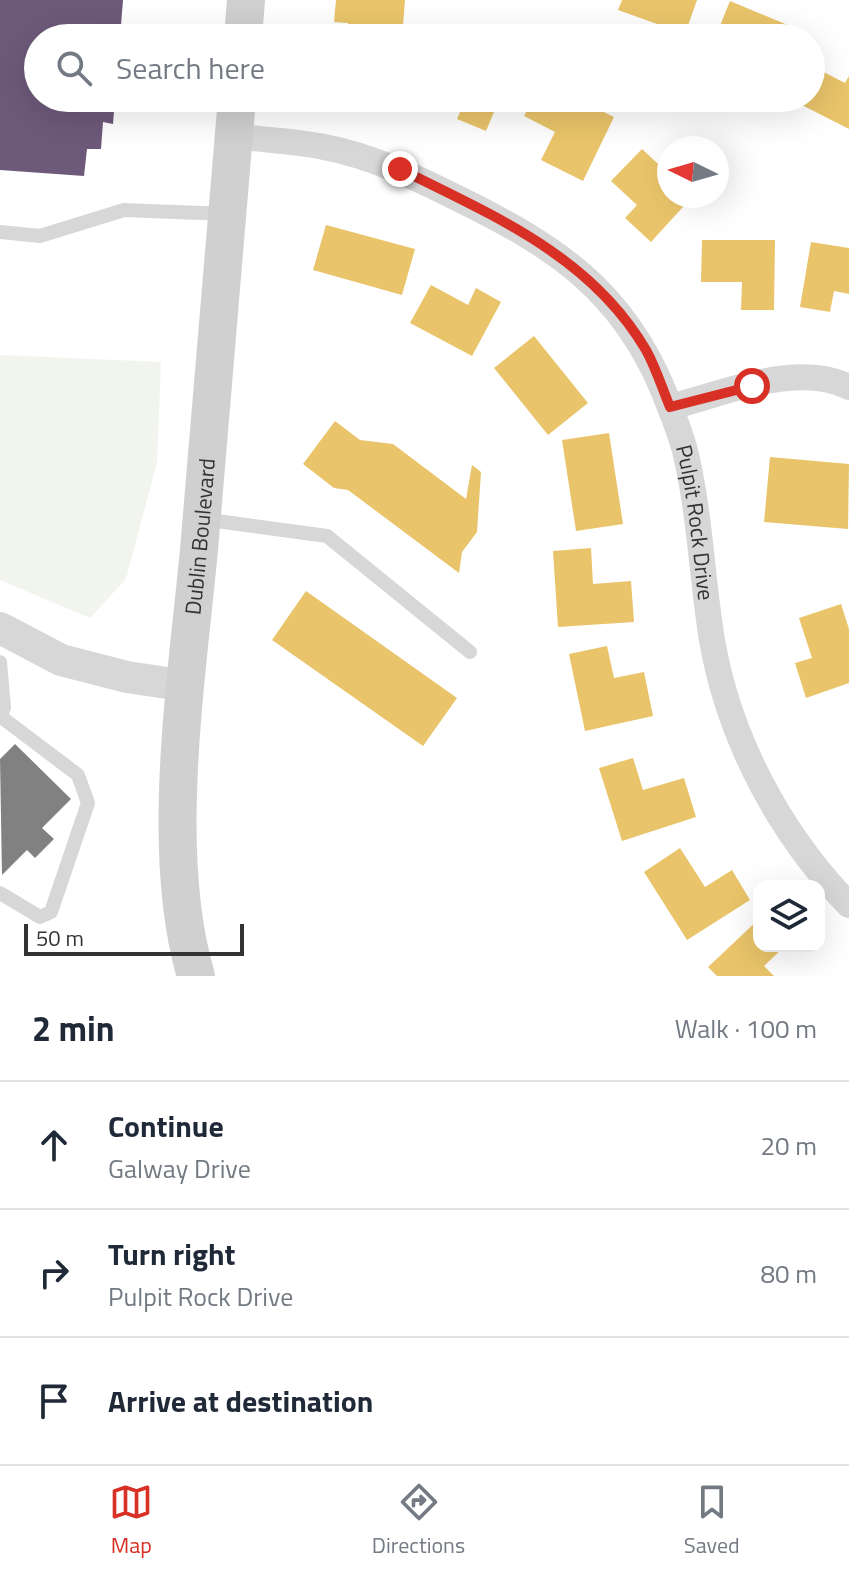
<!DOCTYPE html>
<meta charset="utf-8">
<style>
body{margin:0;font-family:"Titillium Web",sans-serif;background:#f6f6f7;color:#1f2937}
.controls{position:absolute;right:24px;bottom:24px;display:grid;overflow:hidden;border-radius:16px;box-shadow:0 8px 32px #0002}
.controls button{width:72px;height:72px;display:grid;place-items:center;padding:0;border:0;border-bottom:2px solid #e0e1e3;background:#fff;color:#1f2937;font:40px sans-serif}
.compass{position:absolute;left:657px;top:136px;width:72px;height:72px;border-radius:50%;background:#fff;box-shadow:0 8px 32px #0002;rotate:275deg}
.scale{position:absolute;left:24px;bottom:20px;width:220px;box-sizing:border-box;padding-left:8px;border:4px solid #333;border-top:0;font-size:22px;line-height:28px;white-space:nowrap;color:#333;-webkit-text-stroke:6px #fff;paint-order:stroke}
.stop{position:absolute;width:24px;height:24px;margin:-18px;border:6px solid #d93025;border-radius:50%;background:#fff}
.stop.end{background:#d93025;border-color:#fff;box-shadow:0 2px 8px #0008}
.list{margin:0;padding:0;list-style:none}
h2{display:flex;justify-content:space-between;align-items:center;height:104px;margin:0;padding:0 32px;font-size:34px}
h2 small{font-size:26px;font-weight:400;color:#747a83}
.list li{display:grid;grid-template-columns:52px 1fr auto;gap:24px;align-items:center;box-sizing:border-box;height:128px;padding:0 32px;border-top:2px solid #e0e1e3}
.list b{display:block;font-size:30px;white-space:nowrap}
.list p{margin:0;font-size:26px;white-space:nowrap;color:#747a83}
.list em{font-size:26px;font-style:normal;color:#747a83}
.icon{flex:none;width:44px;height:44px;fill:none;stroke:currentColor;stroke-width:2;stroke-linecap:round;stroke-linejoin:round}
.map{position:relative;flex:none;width:849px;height:976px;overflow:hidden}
.search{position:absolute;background:#fff;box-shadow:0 8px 32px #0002;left:24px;right:24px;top:24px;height:88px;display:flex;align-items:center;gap:20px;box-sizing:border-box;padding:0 28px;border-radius:44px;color:#747a83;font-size:30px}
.sheet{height:488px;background:#fff}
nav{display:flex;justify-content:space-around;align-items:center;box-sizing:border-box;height:112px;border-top:2px solid #e0e1e3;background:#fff;font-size:22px;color:#747a83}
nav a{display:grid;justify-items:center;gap:4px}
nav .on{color:#d93025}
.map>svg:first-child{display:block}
.green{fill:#f1f5ed}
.homes{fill:#e9c46a}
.offices{fill:#6d597a}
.building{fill:#818181}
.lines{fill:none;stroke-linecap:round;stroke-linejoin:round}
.service{stroke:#d7d7d7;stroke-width:14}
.minor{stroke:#d7d7d7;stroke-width:26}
.tertiary{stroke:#d7d7d7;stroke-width:32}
.secondary{stroke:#d0d0d0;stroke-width:38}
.route{stroke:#d93025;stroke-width:10}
.labels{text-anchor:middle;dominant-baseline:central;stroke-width:8;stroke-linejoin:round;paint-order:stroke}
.street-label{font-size:22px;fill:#333;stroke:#fff}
</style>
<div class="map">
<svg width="849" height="976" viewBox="0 0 849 976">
<rect width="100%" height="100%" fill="#fff"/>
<path class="green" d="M0,355l161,7 -4,100 -31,117 -36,39 -90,-38z"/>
<path class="homes" d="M336,0h69l-3,38h-55l1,-15 -14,-1z
M622,0h75l-12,34 -67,-24z
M730,1l72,30 -3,7h-84z
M449,29l22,9h-26z
M814,67l31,16 4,-7v53l-53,-27 2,-4h13z
M466,98h34l-14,33 -29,-12z
M533,98h42l39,19 -31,64 -42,-21 14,-28 -31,-16z
M642,149l27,25v22h24l-42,46 -26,-24 12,-13 -26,-24z
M326,225l89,24 -13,46 -89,-25z
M702,240h73l-1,70h-33l1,-28h-41z
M811,242l38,6v46l-15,-3 -4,21 -30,-5z
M431,285l37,20 8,-17 25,14 -29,54 -62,-33z
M534,336l54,67 -40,32 -54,-67z
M335,421l25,19 33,4 73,55 6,-34 9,7 -4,60 -15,20 -3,21 -111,-83 -14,-2 -31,-24z
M609,433l14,91 -47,7 -14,-91z
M770,457l79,7 -1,65 -84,-7z
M591,548l2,36 38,-3 3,41 -76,5 -5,-76z
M306,591l151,107 -34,48 -151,-106z
M841,604l8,25v54l-43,15 -11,-35 17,-5 -13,-40z
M607,646l7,32 30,-6 9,44 -68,15 -16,-77z
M633,758l10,32 41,-12 12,39 -74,24 -23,-73z
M680,848l25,39 27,-17 18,30 -63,40 -43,-68z
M759,919v27h26l-21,20 10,10h-57l-9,-9z"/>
<path class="offices" d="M0,0h123l-3,38h-82v60h77l-2,26 -10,-2 -2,27h-14l-3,27 -84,-6z"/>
<path class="building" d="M15,744l56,55 -29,29 12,11 -19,19 -8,-8 -25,25 -2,-116z"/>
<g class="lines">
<path class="service" d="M0,232l40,4 84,-26 103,4
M202,519l125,17 143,116
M0,662l4,46 -4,8
M0,716l78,59 10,28 -37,109 -11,5 -40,-24"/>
<g class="minor">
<path id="s1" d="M234,136c30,4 61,5 90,11 48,9 91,30 135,52 96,47 163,91 205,193 8,21 17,41 22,63 14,60 16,124 26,185 17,99 68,194 137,265"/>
<path d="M670,407c53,-13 126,-46 179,-20"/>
</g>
<path class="tertiary" d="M0,628l61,32 66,17 60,9"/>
<g class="secondary">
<path d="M243,38l3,-38"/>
<path id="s2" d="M196,976c-37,-123 -9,-299 3,-426 14,-151 24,-302 38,-452"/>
</g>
</g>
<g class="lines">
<path class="route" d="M400,169c94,47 191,87 246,181 10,18 16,38 24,57l82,-21"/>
</g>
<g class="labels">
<g class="street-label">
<text stroke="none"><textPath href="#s1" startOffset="660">Pulpit Rock Drive</textPath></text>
<text stroke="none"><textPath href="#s2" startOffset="442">Dublin Boulevard</textPath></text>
</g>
</g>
</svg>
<div class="controls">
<button><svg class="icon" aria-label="layers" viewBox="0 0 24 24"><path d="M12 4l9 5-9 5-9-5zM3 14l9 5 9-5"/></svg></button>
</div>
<svg class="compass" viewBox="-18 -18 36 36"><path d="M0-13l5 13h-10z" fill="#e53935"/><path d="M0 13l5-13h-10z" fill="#747a83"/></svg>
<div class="scale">50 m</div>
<div class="stop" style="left:752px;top:386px"></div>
<div class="stop end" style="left:400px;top:169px"></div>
<div class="search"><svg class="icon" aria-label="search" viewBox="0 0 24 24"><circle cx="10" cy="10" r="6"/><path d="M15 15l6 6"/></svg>Search here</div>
</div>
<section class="sheet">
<h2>2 min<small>Walk · 100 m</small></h2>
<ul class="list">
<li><svg class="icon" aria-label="ahead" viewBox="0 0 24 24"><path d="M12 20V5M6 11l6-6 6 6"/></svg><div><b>Continue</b><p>Galway Drive</p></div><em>20 m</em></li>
<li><svg class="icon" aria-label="right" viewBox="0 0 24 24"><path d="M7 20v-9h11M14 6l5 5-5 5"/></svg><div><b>Turn right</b><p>Pulpit Rock Drive</p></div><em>80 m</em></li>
<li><svg class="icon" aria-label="arrive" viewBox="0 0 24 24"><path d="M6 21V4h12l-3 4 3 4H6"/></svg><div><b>Arrive at destination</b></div></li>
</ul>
</section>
<nav>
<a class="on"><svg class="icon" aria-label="map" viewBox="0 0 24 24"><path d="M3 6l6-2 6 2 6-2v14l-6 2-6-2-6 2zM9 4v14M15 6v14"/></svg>Map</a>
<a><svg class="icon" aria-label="directions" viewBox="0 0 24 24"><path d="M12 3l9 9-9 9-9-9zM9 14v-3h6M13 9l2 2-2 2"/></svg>Directions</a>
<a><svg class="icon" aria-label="saved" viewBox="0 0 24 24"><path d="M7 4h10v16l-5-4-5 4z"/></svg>Saved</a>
</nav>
